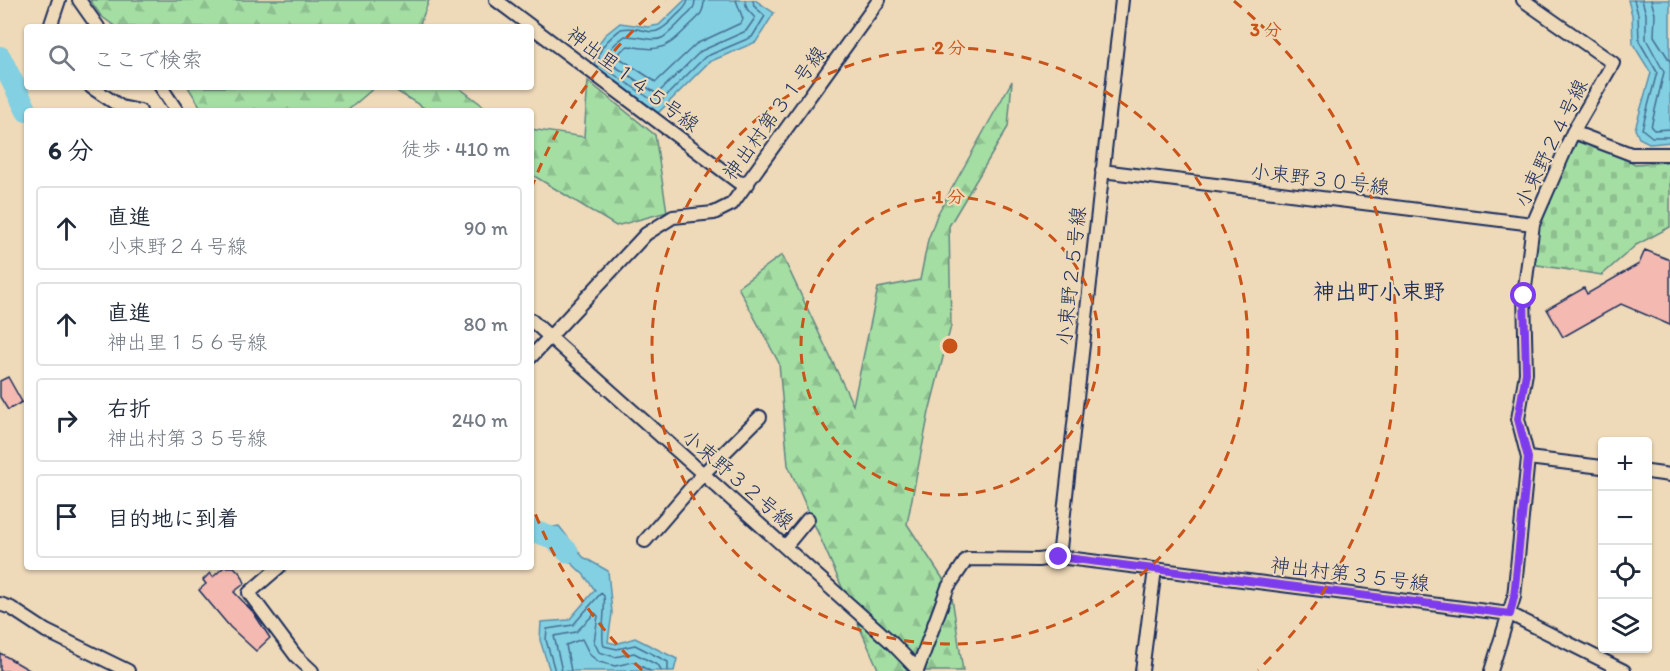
<!DOCTYPE html>
<html lang="ja">
<meta charset="utf-8">
<style>
body{margin:0;font-family:Itim,"Klee One",sans-serif;background:#f2f2f3;color:#1f2937}
.controls{position:absolute;right:18px;bottom:18px;display:grid;overflow:hidden;border-radius:6px;box-shadow:0 2px 4px #0004}
.controls button{width:54px;height:54px;display:grid;place-items:center;padding:0;border:0;border-bottom:2px solid #e0e1e3;background:#fff;color:#1f2937;font:30px sans-serif}
.stop{position:absolute;width:18px;height:18px;margin:-14px;border:4px solid #7c3aed;border-radius:50%;background:#fff}
.stop.end{background:#7c3aed;border-color:#fff;box-shadow:0 2px 6px #0008}
.list{margin:0;padding:0;list-style:none}
h2{display:flex;justify-content:space-between;align-items:center;height:78px;margin:0;padding:0 24px;font-size:26px}
h2 small{font-size:20px;font-weight:400;color:#747a83}
.list li{display:grid;grid-template-columns:39px 1fr auto;gap:18px;align-items:center;box-sizing:border-box;height:84px;margin:0 12px 12px;padding:0 12px;border:2px solid #e0e1e3;border-radius:6px}
.list b{display:block;font-size:22px;white-space:nowrap}
.list p{margin:0;font-size:20px;white-space:nowrap;color:#747a83}
.list em{font-size:20px;font-style:normal;color:#747a83}
.icon{flex:none;width:33px;height:33px;fill:none;stroke:currentColor;stroke-width:2;stroke-linecap:round;stroke-linejoin:round}
.map{position:relative;flex:none;width:1670px;height:671px;overflow:hidden}
.search{position:absolute;background:#fff;box-shadow:0 2px 4px #0004;left:24px;top:24px;width:510px;height:66px;display:flex;align-items:center;gap:15px;box-sizing:border-box;padding:0 21px;border-radius:6px;color:#747a83;font-size:22px}
.panel{position:absolute;background:#fff;box-shadow:0 2px 4px #0004;left:24px;top:108px;width:510px;height:462px;border-radius:6px}
.map>svg:first-child{display:block}
.forest{fill:url(#forest-firs);stroke:#608680;stroke-width:1.5}
.cemetery{fill:url(#cemetery-stones);stroke:#608680;stroke-width:1.5}
.water{fill:#83d0e2;stroke:#5990ad;stroke-width:1.5}
.lines{fill:none;stroke-linecap:round;stroke-linejoin:round}
.shore{stroke:#456f93;stroke-width:1.5}
.river{stroke:#83d0e2;stroke-width:22}
.building{fill:#f4b9b1;stroke:#1b2f5e;stroke-width:1.5}
.street-casing{stroke:#1b2f5e;stroke-width:16}
.street{stroke:#eed9b8;stroke-width:12}
.route{stroke:#7c3aed;stroke-width:8}
.ring{fill:none;stroke:#c95318;stroke-width:3;stroke-dasharray:10 8}
.labels{text-anchor:middle;dominant-baseline:central;stroke-width:4.5;stroke-linejoin:round;paint-order:stroke}
.street-label{font-size:20px;fill:#1b2f5e;stroke:#eed9b8}
.quarter-label{font-size:22px;font-weight:bold;fill:#1b2f5e;stroke:#eed9b8}
.centre{fill:#c95318;stroke:#eed9b8;stroke-width:3}
.ring-label{font-size:18px;text-anchor:middle;font-weight:bold;fill:#c95318;stroke:#eed9b8;stroke-width:4.5;stroke-linejoin:round;paint-order:stroke}
</style>
<div class="map">
<svg width="1670" height="671" viewBox="0 0 1670 671">
<defs>
<pattern id="forest-firs" width="22" height="20" patternUnits="userSpaceOnUse" patternTransform="scale(1.5)"><rect width="22" height="20" fill="#a4dea3"/><path d="M5 1l3.5 6h-7zM16 11l3.5 6h-7z" fill="#8dbf8f"/></pattern>
<pattern id="cemetery-stones" width="16" height="16" patternUnits="userSpaceOnUse" patternTransform="scale(1.5)"><rect width="16" height="16" fill="#a4dea3"/><path d="M2 7V4a2 2 0 0 1 4 0v3zM10 15v-3a2 2 0 0 1 4 0v3z" fill="#8dbf8f"/></pattern>
</defs>
<rect width="100%" height="100%" fill="#eed9b8"/>
<filter id="ink" filterUnits="userSpaceOnUse"><feTurbulence type="fractalNoise" baseFrequency=".0167" numOctaves="2"/><feDisplacementMap in="SourceGraphic" scale="12" xChannelSelector="R" yChannelSelector="G"/><feConvolveMatrix kernelMatrix="1 2 1 2 8 2 1 2 1" color-interpolation-filters="sRGB"/></filter>
<g filter="url(#ink)">
<path class="forest" d="M90,0h339l-10,27h-303l-15,-11z
M588,81l67,54 12,77 -51,14 -85,-52v-45l53,8z
M1012,81l-4,46 -59,99 2,100 -22,86 -22,112 44,67 12,80h-84l-91,-206 -9,-102 -41,-76 44,-32 71,150 25,-117 42,-8 8,-40 9,-25z
M188,87h187l-28,24h-144z
M390,87h68l32,24h-61z"/>
<path class="cemetery" d="M1574,140l30,8 31,16 33,-2 2,8v57l-34,18 -34,30 -71,-11 6,-40z"/>
<path class="water" d="M685,0h70l19,13 -18,29 -47,20 -51,51 -63,-44 -1,-19 11,-15 15,-12 28,4 11,-2z
M1628,0h42v142l-19,2 -12,-6 -4,-9 16,-56 -18,-29 -1,-29z
M559,526l24,31 25,14 4,42 -4,29 8,2 19,-6 42,21 -3,12h-124l-10,-31 1,-18 28,-2 26,-30 -11,-15 -40,-38 -2,-8z"/>
<g class="lines">
<path class="shore" d="M688,0c-1,7 -6,10 -11,15 -29,31 -26,9 -56,14 -12,10 -26,20 -21,36l58,39 47,-47 47,-20 13,-21 -11,-10 -1,-6
M695,0c0,10 -6,13 -12,19 -29,31 -23,18 -58,17 -8,6 -19,14 -18,25l50,33 44,-43 45,-20 9,-13 -8,-9 -2,-9
M704,0c0,12 -5,17 -13,24 -25,25 -29,28 -63,22l-7,5 -3,6 38,25 40,-38 45,-21 2,-4 -7,-19
M1634,0l4,14 1,27 18,31 -15,57 10,8h18
M1642,0l4,14v25l18,33 -13,55 3,3 16,-1
M1651,0l4,14 -1,22 16,25
M555,671l-9,-31 1,-11 26,-4 28,-32 3,3c2,13 -4,41 0,50l13,3 18,-4 33,17v9
M562,671l-8,-35 22,-4 19,-19 3,3 -4,26 5,10 16,5 19,-4 25,13 2,5
M571,671l-5,-26 16,-6 8,16 9,7 16,4 18,-4 17,9"/>
<path class="river" d="M0,57l27,54
M531,530l22,8 15,14"/>
</g>
<path class="building" d="M1645,250l25,10v65l-49,-21 -58,33 -16,-28 37,-21 3,6 52,-30z
M8,377l14,25 -14,8 -8,-13v-16z
M224,567h10l7,7 4,9 -11,9 19,20 17,26 -14,13 -26,-24 -31,-37 7,-6 -3,-4 7,-7 3,4z
M0,653l31,18h-31z"/>
<g class="lines">
<g class="street-casing">
<path id="street" d="M79,0l19,27
M496,0l242,182 10,2
M50,27l9,-27
M91,87l30,20 19,4
M161,87l16,24
M1573,132l58,22h39
M1102,171l431,53
M531,320l360,322 26,27
M531,357l115,-123 27,-17 41,-4 18,-9 147,-204
M1528,458l74,9
M1648,472l22,3
M645,541l57,-66 58,-58
M785,547l23,-28
M1059,557l63,-557
M279,567l-30,26 47,63 16,15
M0,604l11,4 35,23 82,40
M917,671l31,-84 19,-28 71,1 21,-3 451,57 114,57
M1142,671l13,-102
M1491,671l23,-74 14,-139 -10,-39 8,-46 -2,-78 9,-71 40,-92 40,-69 -90,-63"/>
</g>
<use href="#street" class="street"/>
</g>
</g>
<g class="lines" filter="url(#ink)">
<path class="route" d="M1059,557l451,57 4,-17 14,-139 -10,-39 8,-46 -2,-77"/>
</g>
<g class="ring">
<circle cx="950" cy="346" r="149"/>
<circle cx="950" cy="346" r="298"/>
<path d="M642 670A447 447 0 0 1 531 503M531 189A447 447 0 0 1 666 1M1234 1A447 447 0 0 1 1258 670"/>
</g>
<g class="labels">
<g class="street-label">
<text transform="translate(633 79) rotate(37)">神出里１４５号線</text>
<text transform="translate(774 113) rotate(-54)">神出村第３１号線</text>
<text transform="translate(1551 143) rotate(-64)">小束野２４号線</text>
<text transform="translate(1320 179) rotate(7)">小束野３０号線</text>
<text transform="translate(1071 276) rotate(-84)">小束野２５号線</text>
<text transform="translate(738 479) rotate(41)">小束野３２号線</text>
<text transform="translate(1350 574) rotate(7)">神出村第３５号線</text>
</g>
<g class="quarter-label">
<text x="1379" y="291">神出町小束野</text>
</g>
</g>
<circle cx="950" cy="346" r="9" class="centre"/>
<g class="ring-label">
<text x="1266" y="36">3 分</text>
<text x="950" y="54">2 分</text>
<text x="950" y="203">1 分</text>
</g>
</svg>
<div class="controls">
<button>+</button>
<button>−</button>
<button><svg class="icon" aria-label="locate" viewBox="0 0 24 24"><circle cx="12" cy="12" r="6"/><path d="M12 2v4M12 18v4M2 12h4M18 12h4"/></svg></button>
<button><svg class="icon" aria-label="layers" viewBox="0 0 24 24"><path d="M12 4l9 5-9 5-9-5zM3 14l9 5 9-5"/></svg></button>
</div>
<div class="stop" style="left:1524px;top:296px"></div>
<div class="stop end" style="left:1059px;top:557px"></div>
<div class="search"><svg class="icon" aria-label="search" viewBox="0 0 24 24"><circle cx="10" cy="10" r="6"/><path d="M15 15l6 6"/></svg>ここで検索</div>
<section class="panel">
<h2>6 分<small>徒歩 · 410 m</small></h2>
<ul class="list">
<li><svg class="icon" aria-label="ahead" viewBox="0 0 24 24"><path d="M12 20V5M6 11l6-6 6 6"/></svg><div><b>直進</b><p>小束野２４号線</p></div><em>90 m</em></li>
<li><svg class="icon" aria-label="ahead" viewBox="0 0 24 24"><path d="M12 20V5M6 11l6-6 6 6"/></svg><div><b>直進</b><p>神出里１５６号線</p></div><em>80 m</em></li>
<li><svg class="icon" aria-label="right" viewBox="0 0 24 24"><path d="M7 20v-9h11M14 6l5 5-5 5"/></svg><div><b>右折</b><p>神出村第３５号線</p></div><em>240 m</em></li>
<li><svg class="icon" aria-label="arrive" viewBox="0 0 24 24"><path d="M6 21V4h12l-3 4 3 4H6"/></svg><div><b>目的地に到着</b></div></li>
</ul>
</section>
</div>
